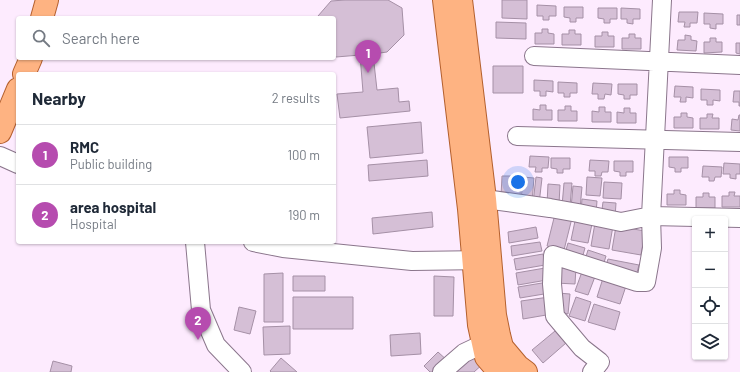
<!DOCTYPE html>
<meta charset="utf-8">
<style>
body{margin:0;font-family:Barlow,sans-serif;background:#f2f2f3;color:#1f2937}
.controls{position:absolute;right:12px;bottom:12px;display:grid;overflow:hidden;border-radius:4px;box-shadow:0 1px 3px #0004}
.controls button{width:36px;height:36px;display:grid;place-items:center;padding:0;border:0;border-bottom:1px solid #e0e1e3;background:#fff;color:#1f2937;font:20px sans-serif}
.you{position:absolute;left:518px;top:182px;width:14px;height:14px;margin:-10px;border:3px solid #fff;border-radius:50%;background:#1a73e8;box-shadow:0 0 0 6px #1a73e833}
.badge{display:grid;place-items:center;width:26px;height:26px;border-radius:50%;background:#b64caf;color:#fff;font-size:13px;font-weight:700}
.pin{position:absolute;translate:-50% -33px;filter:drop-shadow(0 1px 2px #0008)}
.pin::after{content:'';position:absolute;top:21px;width:14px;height:12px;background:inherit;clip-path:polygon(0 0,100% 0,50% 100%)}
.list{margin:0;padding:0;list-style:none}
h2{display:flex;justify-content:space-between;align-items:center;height:52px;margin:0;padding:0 16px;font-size:17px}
h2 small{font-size:13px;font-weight:400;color:#747a83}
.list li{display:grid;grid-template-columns:26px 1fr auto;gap:12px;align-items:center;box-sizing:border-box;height:60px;padding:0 16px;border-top:1px solid #e0e1e3}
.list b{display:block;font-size:15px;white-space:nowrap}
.list p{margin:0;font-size:13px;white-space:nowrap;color:#747a83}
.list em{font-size:13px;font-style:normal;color:#747a83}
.icon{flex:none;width:22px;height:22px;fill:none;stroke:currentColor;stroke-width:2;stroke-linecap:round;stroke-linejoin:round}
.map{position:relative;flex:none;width:740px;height:372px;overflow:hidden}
.search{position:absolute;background:#fff;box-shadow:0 1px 3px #0004;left:16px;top:16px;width:320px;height:44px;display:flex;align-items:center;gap:10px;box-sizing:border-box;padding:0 14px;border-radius:4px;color:#747a83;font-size:15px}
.panel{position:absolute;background:#fff;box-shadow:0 1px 3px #0004;left:16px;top:72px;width:320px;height:172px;border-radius:4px}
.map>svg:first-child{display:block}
.building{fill:#d5bfd6;stroke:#a590a6}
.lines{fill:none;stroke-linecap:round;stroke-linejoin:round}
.minor-casing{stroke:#8b768c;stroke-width:20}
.major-casing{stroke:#b4602e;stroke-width:24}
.minor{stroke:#fff;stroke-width:18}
.major{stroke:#feb382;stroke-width:22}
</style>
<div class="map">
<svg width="740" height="372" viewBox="0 0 740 372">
<rect width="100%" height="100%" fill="#fdebfe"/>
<path class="building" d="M345,0h43l14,8 2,27 -17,17 -14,2 4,36 21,-2 1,14 10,-1 1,10 -70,7 -3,-24 26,-2 -3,-37 -24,2 -2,-2v-37h-16v-2l13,-15z
M502,0h25v19l-25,-1z
M537,5l19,1v10h-7v4h-6v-4h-6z
M564,7h19v11h-7v4h-6v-4l-6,-1z
M598,8h19v11h-7v4h-6v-4l-6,-1z
M621,8l19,1v10h-7v5l-6,-1v-4h-6z
M679,12h19l-1,11h-7v4h-6l1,-5h-7z
M704,13l19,1v10h-7v5l-6,-1v-4h-6z
M737,15h3v10h-3z
M496,22l30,1v16l-30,-1z
M542,29h6v4l6,1v10h-19v-11h7z
M569,30h6v4h6v11h-19v-11h7z
M602,32h6v4h6v11h-19v-11h7z
M629,34h6v4h6v11h-19v-11h7z
M685,35l6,1v4l6,1 -1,10 -19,-1 1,-10h7z
M710,38h6v4h6v10l-18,1v-11h6z
M736,43h4v11l-4,-1z
M493,66h30v27h-30z
M534,80l19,1v11l-7,-1v5h-6v-5h-6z
M558,82l19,1v10h-7v4h-6v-4h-6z
M593,83l19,1 -1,11 -6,-1 -1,5h-6v-5h-6z
M618,84h19v11h-7v4h-6v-4l-6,-1z
M675,86l18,1v11l-7,-1v5h-6l1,-5h-7z
M701,89l19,1v11l-7,-1v5h-6v-5h-6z
M734,91h6v15h-1v-4h-6z
M540,105h6v5h6v10h-19v-11l7,1z
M565,106h6v5h6v10h-19v-11h7z
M599,107h6v5h6v10h-19v-11l7,1z
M624,108h6v5h6v10h-19v-11l7,1z
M681,113h6v4l6,1v10h-19v-11h7z
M707,114h6l-1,4h7v11h-19v-11h7z
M739,115h1v16l-9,-1 1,-11 6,1z
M421,122l2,31 -53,5 -3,-31z
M530,156l19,1 -1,11h-6v4h-7l1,-5h-7z
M669,157h19v11h-7v4h-6v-4l-6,-1z
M551,158h19v11h-7v4h-6v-4l-6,-1z
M427,160l1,16 -59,5 -1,-16z
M590,160l19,1 -1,11h-6l-1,4h-6v-5h-6z
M614,161h19v11h-7v4h-6v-4l-6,-1z
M724,163l16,1v10h-4v5l-6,-1v-4h-7z
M703,166l19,1 -1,10h-6l-1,4h-5v-4h-7z
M502,176h19l-1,21 -19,-1z
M523,177l11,1 -2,24h-11z
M536,177l6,1 -3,26 -6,-1z
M587,177l15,1 -2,18 -14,-1z
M604,182l18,1 -1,16 -18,-1z
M564,183h8l-2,23h-8z
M548,184l12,1 -1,19h-12z
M573,186l9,1 -2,22 -9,-1z
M674,190h6v4l6,1v10h-19v-11h7z
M729,192h6l-1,4h6v11h-18v-11h7z
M703,193h6v4h6v11h-19v-11h7z
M582,199l15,2 -1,12 -15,-2z
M603,202l13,1 -1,15 -14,-1z
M556,210l17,4 -9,36 -17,-4z
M432,212l1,15 -60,7 -1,-16z
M575,221l17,3 -4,19 -17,-3z
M595,223l18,3 -4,23 -18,-3z
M616,226l29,5 -4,24 -29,-5z
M536,227l2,11 -29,5 -1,-11z
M540,242l2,9 -30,5 -1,-10z
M568,243l17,5 -4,14 -17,-5z
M588,250l18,6 -4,13 -18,-6z
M543,254l2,11 -29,5 -2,-11z
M608,259l31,6 -3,11 -31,-7z
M556,266l20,1 -1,17 -20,-1z
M545,268l2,12 -29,5 -2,-12z
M583,269l13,5 -8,21 -13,-4z
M283,273v49h-19v-48z
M604,275l23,8 -7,21 -23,-7z
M293,276h32v15h-32z
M434,276l20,1 -1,39h-19z
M548,282l2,11 -30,5 -2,-11z
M558,293l12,1 -2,20 -8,-2z
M293,297h60v32h-60z
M549,297l3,17 -29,5 -2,-18z
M576,297l15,5 -6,19 -16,-5z
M594,304l26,8 -5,18 -27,-8z
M239,307l17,4 -6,23 -16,-4z
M290,326v28l-26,1 -1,-28z
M555,331l11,12 -23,20 -11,-13z
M420,333l1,21 -30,2 -1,-21z
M438,352l11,10 -10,10h-9l-6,-6z
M475,354l9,9 -10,9h-18z
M281,358l16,14h-26l-1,-1z
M53,361l19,5 -1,6h-21z"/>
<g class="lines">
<g class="minor-casing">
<path id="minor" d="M534,56l206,9
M517,136l223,6
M0,156l18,8
M485,199l65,9 28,5 43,9 30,-6 89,2
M195,242l6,68 15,35 26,27
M253,242l30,6 129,13 74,-1
M442,372l22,-19 19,-9
M592,372l8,-10 -18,-14 -27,-32 -3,-32 1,-29 84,27h9l6,-34 -1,-32 11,-216"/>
</g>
<g class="major-casing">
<path id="major" d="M444,0l25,209 10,116 7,32 13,15
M461,0l24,199 10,116 4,20 3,12 16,19 8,6
M42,18l5,-18
M24,74l7,-16
M0,132l18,-43"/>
</g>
<use href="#minor" class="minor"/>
<use href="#major" class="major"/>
</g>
</svg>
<div class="controls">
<button>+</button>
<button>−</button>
<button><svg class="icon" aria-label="locate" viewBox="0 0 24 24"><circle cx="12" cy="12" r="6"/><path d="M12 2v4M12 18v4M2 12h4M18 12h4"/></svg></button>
<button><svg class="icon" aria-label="layers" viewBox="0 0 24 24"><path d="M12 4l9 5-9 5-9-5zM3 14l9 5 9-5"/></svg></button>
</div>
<div class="you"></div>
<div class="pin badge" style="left:368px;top:73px">1</div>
<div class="pin badge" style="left:198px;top:340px">2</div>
<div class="search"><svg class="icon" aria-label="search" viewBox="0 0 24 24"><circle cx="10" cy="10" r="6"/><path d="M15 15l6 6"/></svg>Search here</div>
<section class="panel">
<h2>Nearby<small>2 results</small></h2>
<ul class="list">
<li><span class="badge">1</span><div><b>RMC</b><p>Public building</p></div><em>100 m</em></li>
<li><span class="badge">2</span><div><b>area hospital</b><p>Hospital</p></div><em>190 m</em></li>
</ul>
</section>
</div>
